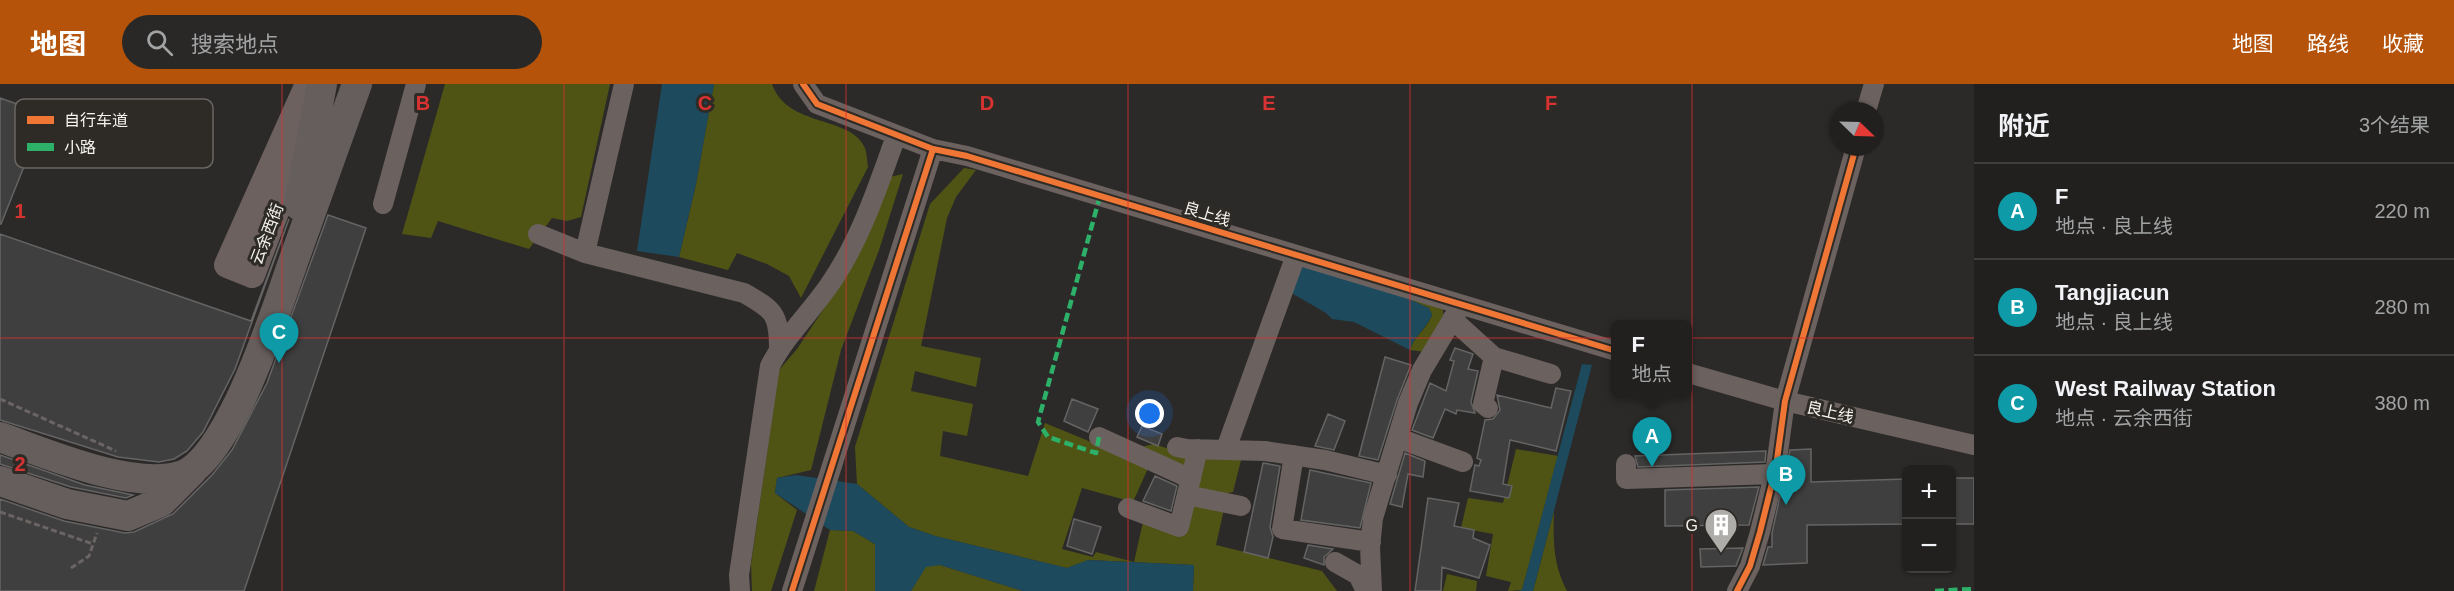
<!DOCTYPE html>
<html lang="zh">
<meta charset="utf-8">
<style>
body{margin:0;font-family:Arial,"Noto Sans SC",sans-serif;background:#292827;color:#f1f3f6}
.controls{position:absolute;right:18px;bottom:18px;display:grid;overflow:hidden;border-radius:9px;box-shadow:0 2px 4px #0004}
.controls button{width:54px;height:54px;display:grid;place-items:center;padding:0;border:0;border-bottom:2px solid #3e3e3c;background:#21201e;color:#f1f3f6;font:30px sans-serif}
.compass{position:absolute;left:1830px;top:18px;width:54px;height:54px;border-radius:50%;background:#21201e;box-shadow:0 2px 4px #0004;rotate:113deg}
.you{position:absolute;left:1150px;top:330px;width:21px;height:21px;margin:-15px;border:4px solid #fff;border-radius:50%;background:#1a73e8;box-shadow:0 0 0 9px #1a73e833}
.badge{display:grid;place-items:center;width:39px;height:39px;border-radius:50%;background:#b45309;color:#fff;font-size:20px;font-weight:700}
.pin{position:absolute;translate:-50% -50px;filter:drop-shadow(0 2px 3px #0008)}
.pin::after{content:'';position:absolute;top:32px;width:21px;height:18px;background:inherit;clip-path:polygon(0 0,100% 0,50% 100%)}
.popup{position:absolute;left:1611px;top:236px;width:81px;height:78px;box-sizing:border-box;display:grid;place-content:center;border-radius:9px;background:#21201e;filter:drop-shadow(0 2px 4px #0005);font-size:20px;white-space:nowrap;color:#a2a3a4}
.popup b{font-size:22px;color:#f1f3f6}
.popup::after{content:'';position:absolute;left:50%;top:100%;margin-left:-12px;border:12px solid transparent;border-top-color:#21201e}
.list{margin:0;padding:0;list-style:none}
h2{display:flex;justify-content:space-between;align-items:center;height:78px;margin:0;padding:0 24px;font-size:26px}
h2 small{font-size:20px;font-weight:400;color:#a2a3a4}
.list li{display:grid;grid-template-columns:39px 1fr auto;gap:18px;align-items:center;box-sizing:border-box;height:96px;padding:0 24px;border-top:2px solid #3e3e3c}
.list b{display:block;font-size:22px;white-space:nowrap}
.list p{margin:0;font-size:20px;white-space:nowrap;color:#a2a3a4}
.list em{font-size:20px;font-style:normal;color:#a2a3a4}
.icon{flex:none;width:33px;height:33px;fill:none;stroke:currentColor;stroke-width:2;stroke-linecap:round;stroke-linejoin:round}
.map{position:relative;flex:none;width:1974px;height:507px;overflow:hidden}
header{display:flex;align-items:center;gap:36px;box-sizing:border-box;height:84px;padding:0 30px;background:#b45309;color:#fff}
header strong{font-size:28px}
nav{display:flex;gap:33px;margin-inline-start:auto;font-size:21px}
.search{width:420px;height:54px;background:#292827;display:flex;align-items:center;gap:15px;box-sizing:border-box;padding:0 21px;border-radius:33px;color:#a2a3a4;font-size:22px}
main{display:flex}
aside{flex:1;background:#21201e}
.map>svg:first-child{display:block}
.green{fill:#4f5414}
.water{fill:#1d4b5d}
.building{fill:#403f40;stroke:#656464;stroke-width:1.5}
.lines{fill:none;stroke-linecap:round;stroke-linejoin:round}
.path{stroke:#6a6463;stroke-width:3;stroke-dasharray:6 3;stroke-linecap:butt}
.minor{stroke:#6b615f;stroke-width:20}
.major{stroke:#6c615f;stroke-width:26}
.highway{stroke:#665e5d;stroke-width:30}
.quiet{stroke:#2db169;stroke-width:4.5;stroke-dasharray:9 4.5;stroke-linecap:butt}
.cycleway-casing{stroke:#2e2b26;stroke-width:10}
.cycleway{stroke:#f07635;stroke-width:6}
.grid{fill:none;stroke:#d83232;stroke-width:1.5;stroke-opacity:0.55}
.labels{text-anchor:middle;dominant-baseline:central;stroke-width:6;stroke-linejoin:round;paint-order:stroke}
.street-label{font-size:16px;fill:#f5f3ef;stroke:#2e2b26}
.poi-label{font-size:16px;fill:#f5f3ef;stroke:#2e2b26;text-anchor:end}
.key{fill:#2e2b26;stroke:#6a6762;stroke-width:1.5}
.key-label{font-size:16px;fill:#f5f3ef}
.grid-label{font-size:20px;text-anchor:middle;font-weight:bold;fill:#d83232;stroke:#2e2b26;stroke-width:6;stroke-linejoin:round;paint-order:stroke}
</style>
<header>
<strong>地图</strong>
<div class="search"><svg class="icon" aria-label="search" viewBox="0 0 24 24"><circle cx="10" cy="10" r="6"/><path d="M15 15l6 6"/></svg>搜索地点</div>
<nav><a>地图</a><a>路线</a><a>收藏</a></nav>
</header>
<main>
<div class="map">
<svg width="1974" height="507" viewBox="0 0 1974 507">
<rect width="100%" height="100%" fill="#2c2a28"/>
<path class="green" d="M445,0h165l-29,133 -14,4 -15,-3 -23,31 -91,-28 -7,17 -29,-4z
M714,0h58c15,44 79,31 93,64 2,6 2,13 3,19l-67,131 -12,-22 -22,-12 -30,-11 -9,17 -49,-13 17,-73z
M964,84l12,2 -20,27 -9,21 -26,128 60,12 -5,29 -61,-16 -4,20 62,13 -6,32 -24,-5 -3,25 88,20 17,-53 104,43 -16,36 -51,-14 -20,61 31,8 3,-5 38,10 9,-40 37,13 9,-32 35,6 -8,36 106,26 15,20h-144l1,-26 -105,-5 -22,8 -132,-32 -26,-9 -52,-43 -2,-37 75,-243z
M903,90l-24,76 -38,100 -30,120 -34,8 -2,15 22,17 -26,81h-19l-1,-27 28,-194 18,-21 56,-84 37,-88z
M1399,211l44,12v8l-17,37 -16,-2c4,-14 17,-21 22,-35l-3,-7z
M1154,360l37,12 -5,16 -45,-25z
M1516,365l42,7 -36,134 -14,1 3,-9 -25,-6 7,-42 -32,-6 7,-30 35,5z
M1200,370l42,2 -9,36 -9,2 -30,-5z
M1554,427c-1,29 -1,54 13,80h-34z
M830,446l23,1 22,13v47h-61z
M940,481l83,26h-112l15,-25z
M1447,490l30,7 -1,10h-33z"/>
<path class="water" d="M662,0h52l-18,100 -17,73 -42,-6z
M1305,182l94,29 30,13 3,7c-6,14 -18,21 -22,35l-56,-28 -22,-3 -6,-6 -38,-22 9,-22z
M1582,280l10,1 -59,226h-16l5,-1z
M796,391l61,9 52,43 26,9 132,32 21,-8 106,5 -1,26h-170l-83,-26 -14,2 -15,24h-36v-47l-22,-13 -23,-1 -55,-37 2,-15z"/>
<path class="building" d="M0,14l45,16 -44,110h-1z
M328,131l38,13 -122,363h-244v-92l64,22 61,12 9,-1 39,-18 39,-39 20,-25 35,-67z
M289,135l-54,150 -32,63 -16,19 -13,8 -15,3 -41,-5 -118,-37v-186l251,87z
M1455,264l18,6 -5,15 10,2 -7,31 4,11 -18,-3 -1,4 -11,-5 -12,29 -21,-8 18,-47 16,8 8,-30 -4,-1z
M1385,273l26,8 -14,35 -19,60 -19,-4z
M1556,304l15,3 -15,60 -46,-11 -7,44 9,2 -3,12 -39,-7 5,-26 4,1 2,-6 -4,-2 8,-38 8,-1 7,-9 -3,-15 54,13z
M1072,315l26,10 -10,23 -24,-11z
M1328,330l17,7 -11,29 -19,-4z
M1142,342l20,8 -4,12 -21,-9z
M1811,365v33l95,-3v45l-99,1v38l-44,2 5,-18h4v-14l18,-83z
M1766,367l-1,11 -127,5 -3,-11z
M1405,369l20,8 -2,16 -15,-3 -6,33 -12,-3z
M0,371l85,30 48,10 -7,3 -55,-11 -71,-23z
M1263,379l17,3 -10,61 3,10 -5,21 -24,-6z
M1310,386l61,13 -11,45 -59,-8z
M1155,392l22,10 -6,25 -28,-10z
M1952,394h22v46h-22z
M1759,403l-10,38 -84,1v-36z
M1428,414l31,5 -5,23 20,4 -1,8 17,7 -11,33 -37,-11 -1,24h-26z
M1074,435l27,8 -9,27 -25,-8z
M1308,461l25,4 -9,8v8l-20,-7z
M1743,464l-7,18 -35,1 -1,-18z"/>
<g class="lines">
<path class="path" d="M0,315l116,52
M0,428l93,32
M71,484l18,-12 8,-23"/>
<path class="minor" d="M803,0l14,20 116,45 34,7 649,195
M1866,27l8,-27
M383,120l33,-120
M538,150l47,19 159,40c30,17 35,21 35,55
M585,169l39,-169
M1452,235l42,38 57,17
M1688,289l97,28 189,44
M1488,324l-5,-4 11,-47
M1099,353l92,42
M1398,354l65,24
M1177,363l10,2 78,2 60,9 62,15
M1226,365l70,-194
M1294,371l-12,74 89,13
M1626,380v15l148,-5
M1187,411l54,11
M1128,424l51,19 19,-78
M1335,478l23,13 8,16
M740,507l-1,-16 31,-209c16,-31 41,-54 60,-82 31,-45 48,-98 66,-148
M792,507l141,-442
M1372,507l-2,-44 3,-29 35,-115 14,-33 39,-65
M1737,507l13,-25 10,-34 16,-65 9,-66 71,-254"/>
<path class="major" d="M300,65l-48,126 -25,-10 81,-181"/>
<path class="highway" d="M299,121l23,-121
M0,353c48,17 131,53 180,39 51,-15 99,-176 117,-225 20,-56 40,-111 60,-167
M0,397l67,23 61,12 33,-14 31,-31"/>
<path class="quiet" d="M1099,353l-3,16 -48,-16 -10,-15 62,-226
M1935,507l39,-2"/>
<g class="cycleway-casing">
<path id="cycleway" d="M803,0l14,20 116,45 34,7 649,195
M792,507l141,-442
M1737,507l13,-25 10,-34 16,-65 9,-66 71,-254"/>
</g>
<use href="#cycleway" class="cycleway"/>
</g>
<path class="grid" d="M282,0v507M564,0v507M846,0v507M1128,0v507M1410,0v507M1692,0v507M0,254h1974"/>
<defs>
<g id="building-pin" transform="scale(1.725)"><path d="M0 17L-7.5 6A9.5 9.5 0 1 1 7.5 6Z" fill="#afada9" stroke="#2e2b26"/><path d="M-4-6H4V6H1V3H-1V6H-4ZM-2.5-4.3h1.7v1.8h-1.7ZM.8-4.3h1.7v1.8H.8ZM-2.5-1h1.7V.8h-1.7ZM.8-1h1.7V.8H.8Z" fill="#fff"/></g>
</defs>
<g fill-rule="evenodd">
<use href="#building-pin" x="1721" y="441"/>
</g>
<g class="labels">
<g class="street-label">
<text transform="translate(1207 130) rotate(17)">良上线</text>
<text transform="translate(267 150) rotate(-69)">云余西街</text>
<text transform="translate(1830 328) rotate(13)">良上线</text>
</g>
<g class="poi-label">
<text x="1698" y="441">G</text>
</g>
</g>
<rect x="15" y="15" width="198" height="69" rx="9" class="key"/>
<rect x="27" y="32" width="27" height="8" fill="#f07635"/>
<rect x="27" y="59" width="27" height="8" fill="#2db169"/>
<g class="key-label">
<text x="64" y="42">自行车道</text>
<text x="64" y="69">小路</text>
</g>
<g class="grid-label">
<text x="423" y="26">B</text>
<text x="705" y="26">C</text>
<text x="987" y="26">D</text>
<text x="1269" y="26">E</text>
<text x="1551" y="26">F</text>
<text x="20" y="134">1</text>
<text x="20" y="387">2</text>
</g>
</svg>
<div class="controls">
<button>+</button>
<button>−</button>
</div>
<svg class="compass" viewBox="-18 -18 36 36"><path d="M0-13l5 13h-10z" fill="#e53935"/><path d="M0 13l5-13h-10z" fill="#a2a3a4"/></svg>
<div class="you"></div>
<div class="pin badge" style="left:1652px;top:383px;background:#0f9aa8">A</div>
<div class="popup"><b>F</b>地点</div>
<div class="pin badge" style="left:1786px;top:421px;background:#0f9aa8">B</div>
<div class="pin badge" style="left:279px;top:279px;background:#0f9aa8">C</div>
</div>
<aside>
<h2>附近<small>3个结果</small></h2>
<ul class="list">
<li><span class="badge" style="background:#0f9aa8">A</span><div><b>F</b><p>地点 · 良上线</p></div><em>220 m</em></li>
<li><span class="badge" style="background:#0f9aa8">B</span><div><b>Tangjiacun</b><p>地点 · 良上线</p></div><em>280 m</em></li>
<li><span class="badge" style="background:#0f9aa8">C</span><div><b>West Railway Station</b><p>地点 · 云余西街</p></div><em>380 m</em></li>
</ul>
</aside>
</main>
